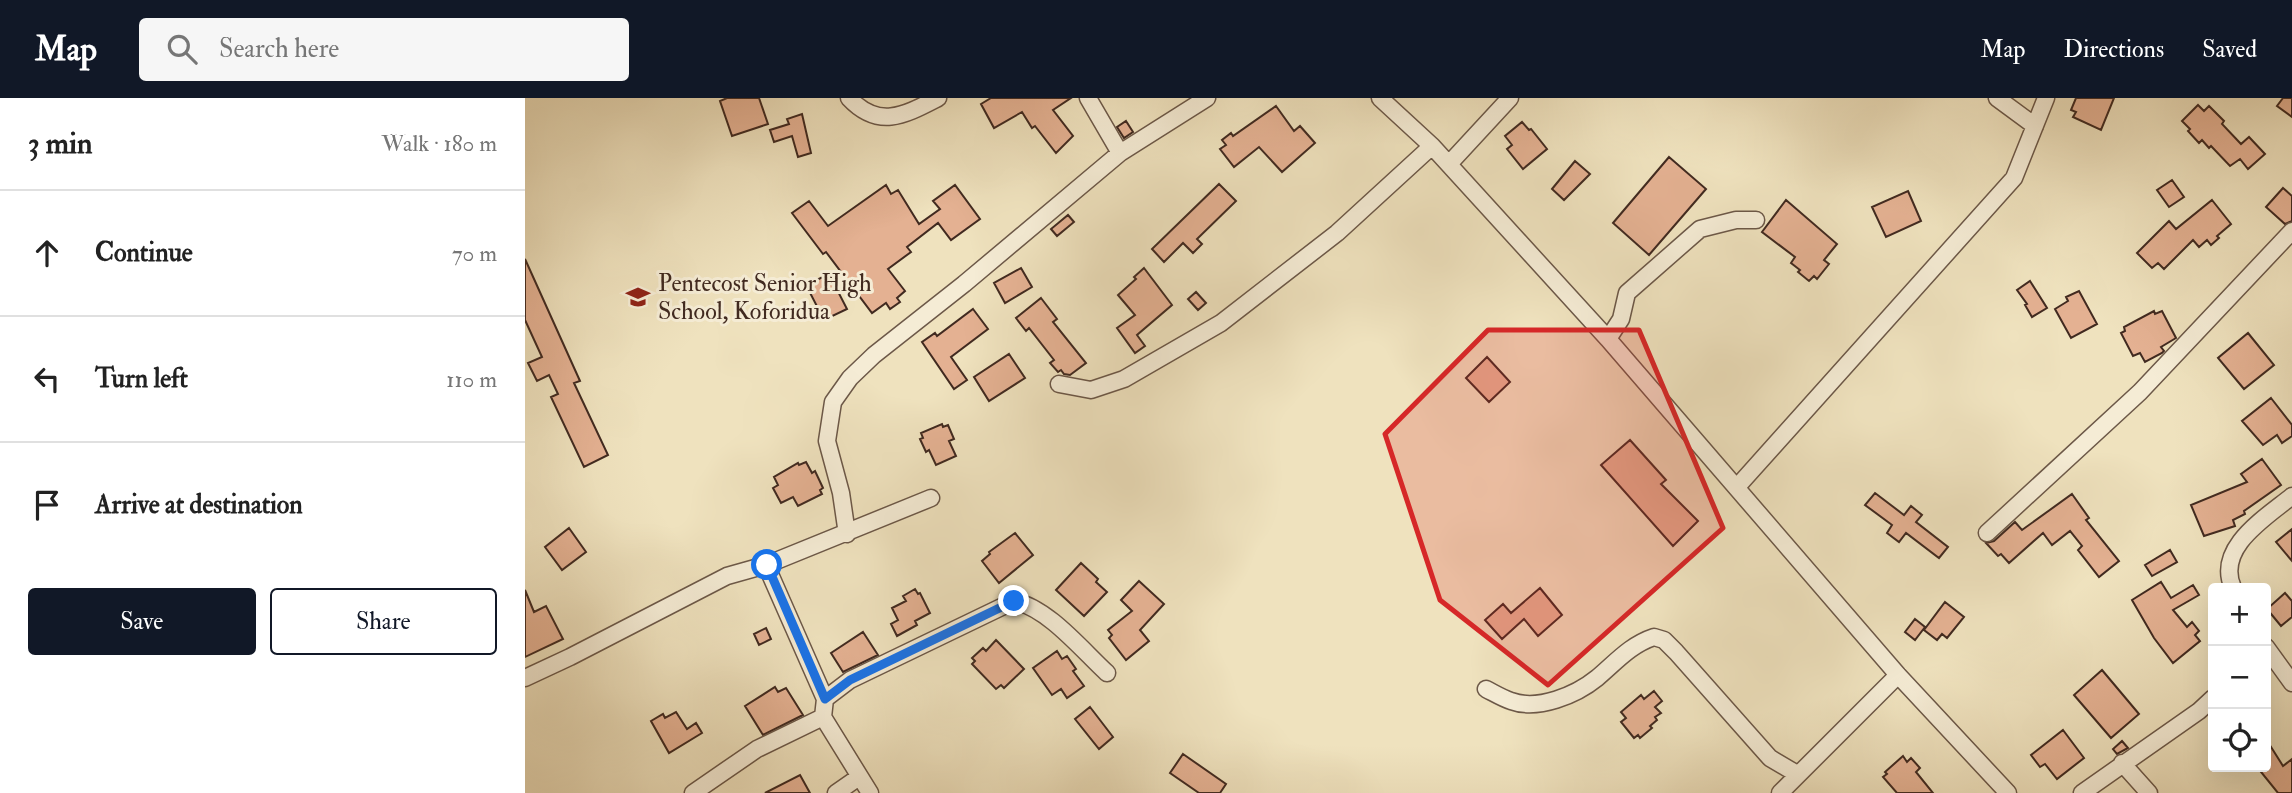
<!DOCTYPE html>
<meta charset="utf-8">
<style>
body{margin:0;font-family:"IM FELL Double Pica",serif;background:#f6f6f6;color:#222}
.controls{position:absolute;right:21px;bottom:21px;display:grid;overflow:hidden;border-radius:7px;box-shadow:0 7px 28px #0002}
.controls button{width:63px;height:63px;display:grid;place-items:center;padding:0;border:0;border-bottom:2px solid #e0e0e0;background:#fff;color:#222;font:35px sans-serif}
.stop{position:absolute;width:21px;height:21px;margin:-16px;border:5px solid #1a73e8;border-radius:50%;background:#fff}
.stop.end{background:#1a73e8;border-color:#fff;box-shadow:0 2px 7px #0008}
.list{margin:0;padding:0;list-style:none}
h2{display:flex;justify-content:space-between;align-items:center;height:91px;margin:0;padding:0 28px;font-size:30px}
h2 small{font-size:23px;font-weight:400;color:#767676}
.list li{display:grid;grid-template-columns:46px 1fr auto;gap:21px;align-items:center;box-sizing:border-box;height:126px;padding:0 28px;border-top:2px solid #e0e0e0}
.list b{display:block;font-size:26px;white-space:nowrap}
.list em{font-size:23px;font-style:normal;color:#767676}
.actions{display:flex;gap:14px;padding:21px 28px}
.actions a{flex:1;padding:16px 0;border:2px solid #111827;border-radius:7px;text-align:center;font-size:24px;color:#111827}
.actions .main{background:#111827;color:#fff}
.icon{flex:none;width:38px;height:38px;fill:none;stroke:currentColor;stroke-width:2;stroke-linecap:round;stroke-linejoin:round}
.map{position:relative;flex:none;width:1767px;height:695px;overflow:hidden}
header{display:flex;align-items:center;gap:42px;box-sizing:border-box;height:98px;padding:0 35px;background:#111827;color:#fff}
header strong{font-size:33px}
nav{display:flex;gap:38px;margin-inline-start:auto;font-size:24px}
.search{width:490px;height:63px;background:#f6f6f6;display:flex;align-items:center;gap:18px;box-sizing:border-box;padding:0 24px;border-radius:7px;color:#767676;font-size:26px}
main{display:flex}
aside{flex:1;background:#fff}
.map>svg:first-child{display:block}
.building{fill:#e4b192;stroke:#412a20;stroke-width:2}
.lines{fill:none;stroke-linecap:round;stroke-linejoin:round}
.minor-casing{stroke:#6c5848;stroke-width:19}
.minor{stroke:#f5ecd5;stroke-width:16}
.route{stroke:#1a73e8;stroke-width:9}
.marked{fill:#d62828;fill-opacity:0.2;stroke:#d62828;stroke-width:5;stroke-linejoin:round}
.labels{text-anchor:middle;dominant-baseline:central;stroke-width:6;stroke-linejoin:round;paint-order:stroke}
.poi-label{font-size:24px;fill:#412a20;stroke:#f5ecd5;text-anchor:start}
</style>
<header>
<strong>Map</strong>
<div class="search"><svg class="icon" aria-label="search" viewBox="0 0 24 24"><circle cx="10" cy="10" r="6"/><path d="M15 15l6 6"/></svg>Search here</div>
<nav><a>Map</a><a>Directions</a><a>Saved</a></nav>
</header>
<main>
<aside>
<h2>3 min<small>Walk · 180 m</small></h2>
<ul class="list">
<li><svg class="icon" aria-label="ahead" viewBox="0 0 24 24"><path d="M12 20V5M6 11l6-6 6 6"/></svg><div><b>Continue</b></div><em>70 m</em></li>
<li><svg class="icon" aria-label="left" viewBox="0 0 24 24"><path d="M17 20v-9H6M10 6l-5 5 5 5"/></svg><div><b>Turn left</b></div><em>110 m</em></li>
<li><svg class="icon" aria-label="arrive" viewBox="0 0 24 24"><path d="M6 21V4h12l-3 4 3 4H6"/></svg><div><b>Arrive at destination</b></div></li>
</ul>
<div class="actions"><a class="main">Save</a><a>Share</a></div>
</aside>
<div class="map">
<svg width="1767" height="695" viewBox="0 0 1767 695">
<rect width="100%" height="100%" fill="#efe2be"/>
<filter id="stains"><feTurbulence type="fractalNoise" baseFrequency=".00286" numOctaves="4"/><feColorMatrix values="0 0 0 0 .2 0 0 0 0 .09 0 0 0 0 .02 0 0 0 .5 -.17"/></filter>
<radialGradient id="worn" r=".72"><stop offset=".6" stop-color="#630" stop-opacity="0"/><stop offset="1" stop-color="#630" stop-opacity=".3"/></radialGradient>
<path class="building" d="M202,0h32l9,26 -36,12 -12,-35z
M466,0h80l-18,12 20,26 -17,17 -21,-27 -3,2 -10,-16 -28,16 -13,-24z
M1551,0h38l-13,32 -28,-13 3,-5 -5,-2z
M1758,0h9v19l-15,-11z
M1673,7l6,6 5,-5 15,15 -2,3 19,20 8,-7 16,17 -17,15 -8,-10 -10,7 -19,-20 -2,2 -7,-8 -3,3 -11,-12 2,-2 -8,-8z
M751,8l18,25 6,-5 15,17 -33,29 -23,-25 -25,20 -14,-18 6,-4 -4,-5 9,-7 2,3z
M277,16l9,39 -13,4 -6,-21 -18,6 -4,-12 19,-6 -2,-5z
M601,23l7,11 -9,6 -7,-11z
M997,24l7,8 2,-1 16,20 -24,20 -16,-20 5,-4 -7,-9z
M1144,59l37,32 -57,66 -36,-32z
M1050,63l15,13 -26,26 -12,-11z
M1647,82l12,17 -15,10 -12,-17z
M694,86l17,17 -39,38 5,5 -9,9 -10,-10 -19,19 -12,-13z
M361,87l5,9 7,-4 21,34 21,-15 -7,-8 22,-16 25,34 -29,21 -13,-17 -31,24 4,5 -23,17 17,22 -8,7 3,4 -10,7 -4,-6 -14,10 -46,-61 -3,2 -31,-41 17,-12 19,25z
M1758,90l9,8v25l-7,3 -19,-17z
M1383,93l13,30 -35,16 -14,-30z
M1261,102l51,44 -13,16 5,4 -12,15 -3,-3 -5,5 -11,-9 2,-2 -9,-7 4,-6 -33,-25z
M1687,102l19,24 -14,12 2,2 -8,7 -4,-5 -8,7 -6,-7 -29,29 -6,-6 -6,5 -15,-15 32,-32 7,8z
M543,117l6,7 -17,14 -6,-7z
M0,161l55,122 -6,2 34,72 -24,12 -33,-70 7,-3 -9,-19 -12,6 -9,-18 14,-6 -17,-37z
M496,170l11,19 -27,16 -11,-20z
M619,170l28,37 -35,30 8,11 -10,7 -18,-25 18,-13 -17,-20 18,-16 -2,-2z
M304,176l18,35 -23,11 -18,-35z
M1505,183l17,27 -15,9 -7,-12 2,-1 -10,-14z
M1554,193l18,33 -26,14 -16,-29 13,-8 -2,-4z
M671,194l10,11 -8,7 -10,-11z
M516,200l16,21 -4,3 33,41 -16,12 -6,-1 -3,-4 -3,2 -8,-9 4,-3 -25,-32 -3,3 -10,-13z
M448,211l15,20 -37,28 16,23 -13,9 -32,-47 13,-9 2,3z
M1629,213l1,3 7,-3 14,27 -15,9 3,4 -2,2 -17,9 -5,-9 -7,3 -12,-23 4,-2 -1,-4z
M1723,235l26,32 -30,24 -26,-31z
M484,256l16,24 -36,23 -15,-24z
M962,259l23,25 -21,20 -23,-24z
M1746,300l21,27v11l-10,7 -5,-8 -14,10 -21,-24z
M417,326l1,3 5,-2 6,14 -5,2 7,15 -20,9 -7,-15 -3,2 -6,-13 3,-1 -2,-5z
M1105,342l36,40 -5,4 37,37 -25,25 -72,-81z
M1737,361l19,26 -37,26 1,3 -12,6 2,6 -31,10 -13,-31 56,-23 -6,-8z
M281,364l6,11 3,-2 8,17 -3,2 2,4 -24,12 -5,-9 -12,6 -8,-15 5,-3 -4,-8 24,-14 1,2z
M1350,395l29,22 7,-9 11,9 -6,7 32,25 -9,11 -33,-25 -7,9 -12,-9 5,-8 -27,-20z
M1547,396l17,24 -3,2 33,41 -20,16 -21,-27 4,-4 -12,-15 -18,14 -9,-12 -34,30 -8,-9 -3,2 -12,-13 8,-2 21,-19 7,8z
M44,430l17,24 -24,18 -17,-23z
M1767,431v32l-16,-19z
M490,435l18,22 -34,28 -17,-22 8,-7 -1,-2z
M1645,452l7,12 -25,14 -7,-11z
M556,465l17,16 -2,3 11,10 -23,24 -28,-26z
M614,483l25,23 -24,26 9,11 -23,19 -17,-22 3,-3 -4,-5 24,-19 -11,-11z
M1636,484l10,16 22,-13 6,10 -26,15 14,17 5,-5 7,9 -4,4 5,6 -27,22 -19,-25 -22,-38z
M1015,490l22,27 -24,21 -14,-17 -22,20 -17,-19 18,-16 8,9z
M390,491l3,5 2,-1 10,20 -15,8 2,4 -20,11 -6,-12 7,-4 -6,-12 14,-7 -3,-5z
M0,492l9,22 12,-6 17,33 -38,18z
M1760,495l7,8v16l-11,9 -14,-17z
M1420,504l19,15 -17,21 -5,-4 -5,6 -13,-10z
M1390,521l10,8 -10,13 -10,-8z
M241,530l5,11 -12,6 -5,-11z
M338,534l15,23 -35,17 -12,-19z
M471,542l28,29 -20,19 -3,-3 -5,4 -24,-25 3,-3 -3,-3 11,-10 3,3z
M532,553l5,8 5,-3 9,13 -3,2 11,15 -17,12 -6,-9 -9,6 -19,-27z
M1577,572l37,44 -28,24 -37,-43z
M250,589l3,5 8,-4 17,27 -40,20 -18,-29z
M1129,593l8,10 -7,6 6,6 -6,4 2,3 -7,6 2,2 -12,10 -2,-3 -4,3 -13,-16 5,-4 -5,-6 20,-17 3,4z
M565,609l23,30 -14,12 -24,-30z
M151,614l11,17 9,-6 6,10 -33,20 -18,-32 12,-7 2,4z
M1538,632l21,28 -27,21 -12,-15 -5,3 -9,-12z
M1741,641l17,27 9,-7v34h-14l-21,-26h9z
M1597,643l6,7 -11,6 -4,-5z
M658,656l43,30 -6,9h-21l-29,-20z
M1378,658l4,6 4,-4 9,10 -4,4 17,21h-36l-14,-16 4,-3 -2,-2z
M275,677l10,18h-45z"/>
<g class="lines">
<g class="minor-casing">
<path id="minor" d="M324,0c30,32 56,17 89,0
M563,0l32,55
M855,0l52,48 176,193 290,336 110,118
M1472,0l38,28
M924,66l61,-66
M1083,241l13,-20 6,-26 73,-64 36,-9h20
M534,286l32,6 33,-11 97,-56 116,-90 95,-87
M1212,389l277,-309 32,-80
M1462,435l153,-141 152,-161
M322,436l-6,-41 -14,-52 6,-39 17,-24 24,-23 90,-71 156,-131 87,-55
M241,467l59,134 -2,18 47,76
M1708,490c-18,-40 32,-70 59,-92
M1741,549l26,36
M0,580l45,-21 157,-81 39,-11 165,-67
M961,591c8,4 16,9 25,12 27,10 65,-6 86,-23 19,-16 33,-33 57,-41l10,3 12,12 94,106 27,16
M300,601l25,-19 164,-79c34,7 67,48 93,72
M1597,665l27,30
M168,695l64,-44 66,-32
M311,695l23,-16
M1255,695l118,-118
M1557,695l117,-82 14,-13"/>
</g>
<use href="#minor" class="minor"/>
</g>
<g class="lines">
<path class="route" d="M242,467l58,134 25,-19 164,-79"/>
</g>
<path class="marked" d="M963,232h151l84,198 -175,157 -108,-85 -55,-166z"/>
<defs>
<g id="school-bare" transform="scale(1.89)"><path d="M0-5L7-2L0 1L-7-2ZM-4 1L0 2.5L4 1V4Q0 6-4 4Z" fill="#8f2418" stroke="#f5ecd5" stroke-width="2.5" paint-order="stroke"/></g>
</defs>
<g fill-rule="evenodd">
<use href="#school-bare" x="113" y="199"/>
</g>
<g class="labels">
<g class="poi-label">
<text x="133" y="185">Pentecost Senior High<tspan x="133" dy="28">School, Koforidua</tspan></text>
</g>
</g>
<rect width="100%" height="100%" filter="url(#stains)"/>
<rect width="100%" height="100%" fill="url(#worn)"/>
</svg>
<div class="controls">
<button>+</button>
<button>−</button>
<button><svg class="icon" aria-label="locate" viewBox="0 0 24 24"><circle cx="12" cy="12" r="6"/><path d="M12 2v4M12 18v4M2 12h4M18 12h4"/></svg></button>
</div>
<div class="stop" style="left:242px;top:467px"></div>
<div class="stop end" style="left:489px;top:503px"></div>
</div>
</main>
